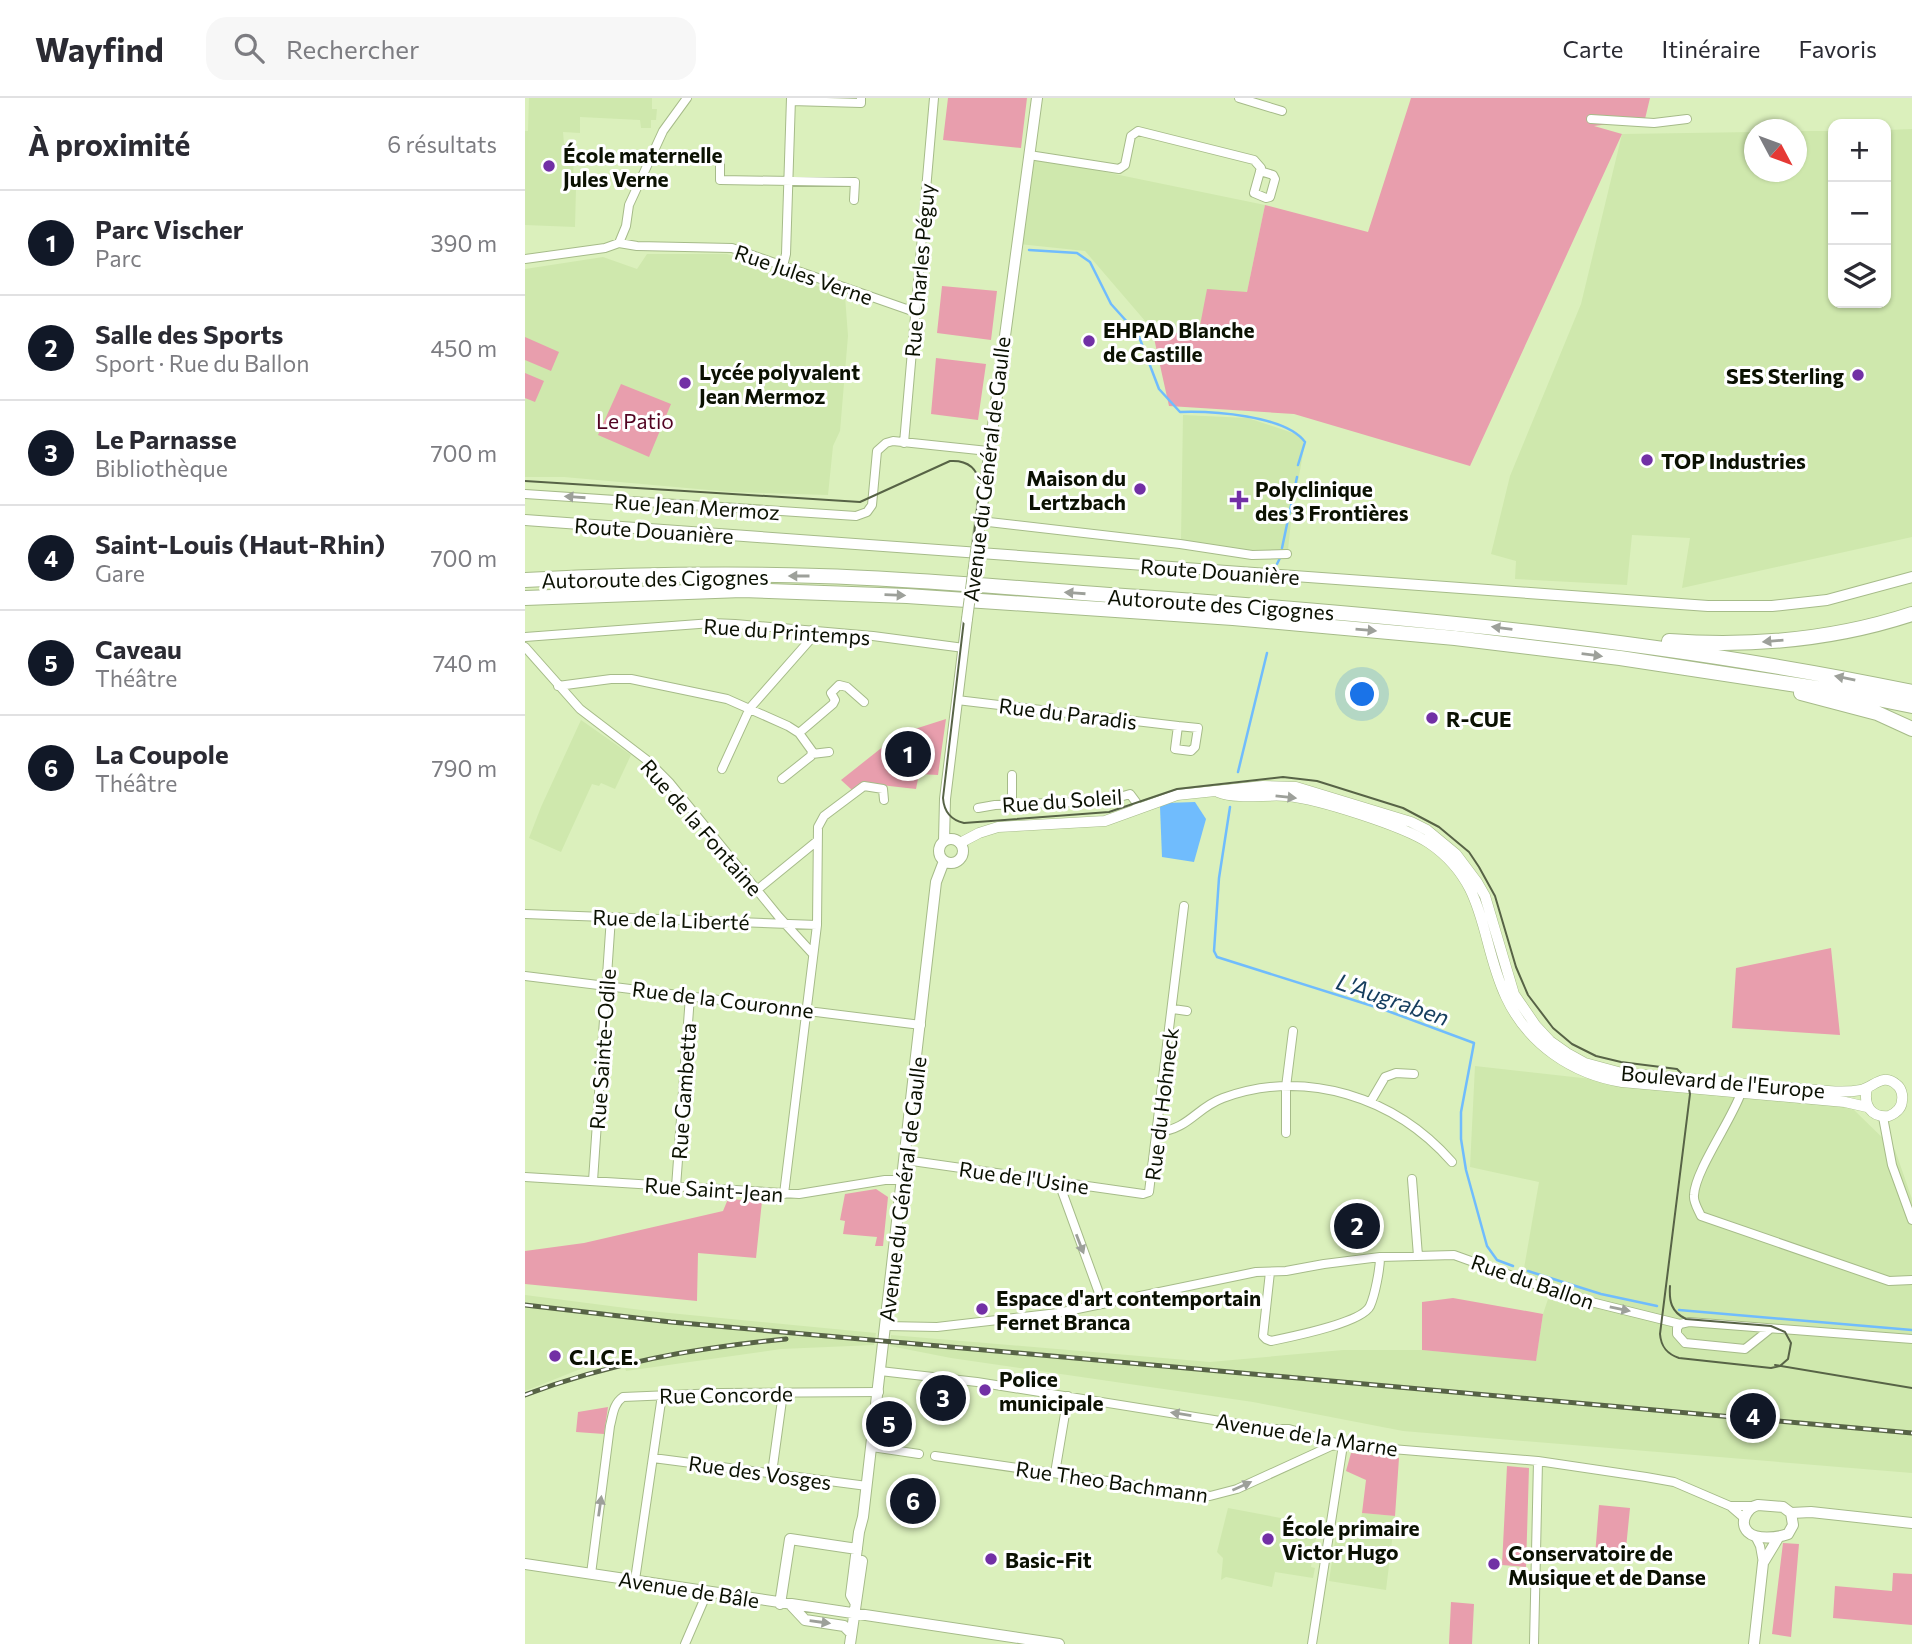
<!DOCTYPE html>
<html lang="fr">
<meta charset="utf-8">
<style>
body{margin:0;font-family:Commissioner,sans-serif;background:#f7f7f7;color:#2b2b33}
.controls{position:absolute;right:21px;top:21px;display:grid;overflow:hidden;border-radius:14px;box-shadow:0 2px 5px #0004}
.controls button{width:63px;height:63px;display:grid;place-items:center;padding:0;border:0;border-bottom:2px solid #e1e1e2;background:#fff;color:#2b2b33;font:35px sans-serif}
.compass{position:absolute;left:1219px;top:21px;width:63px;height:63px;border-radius:50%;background:#fff;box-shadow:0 2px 5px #0004;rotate:131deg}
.you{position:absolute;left:838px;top:597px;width:24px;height:24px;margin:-18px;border:5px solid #fff;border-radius:50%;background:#1a73e8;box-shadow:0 0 0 10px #1a73e833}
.badge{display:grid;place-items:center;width:46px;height:46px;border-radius:50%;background:#111827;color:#fff;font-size:23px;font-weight:700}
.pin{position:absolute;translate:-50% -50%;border:4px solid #fff;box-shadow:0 2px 7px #0006}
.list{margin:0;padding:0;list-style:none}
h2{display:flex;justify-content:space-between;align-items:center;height:91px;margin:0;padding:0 28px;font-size:30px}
h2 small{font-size:23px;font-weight:400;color:#7c7c81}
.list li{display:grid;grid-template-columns:46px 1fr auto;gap:21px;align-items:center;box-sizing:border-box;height:105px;padding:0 28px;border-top:2px solid #e1e1e2}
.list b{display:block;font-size:26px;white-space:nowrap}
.list p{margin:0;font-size:23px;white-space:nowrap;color:#7c7c81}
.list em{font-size:23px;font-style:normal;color:#7c7c81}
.icon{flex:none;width:38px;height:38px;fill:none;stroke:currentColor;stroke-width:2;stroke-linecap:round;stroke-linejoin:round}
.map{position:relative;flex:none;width:1387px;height:1546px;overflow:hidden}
header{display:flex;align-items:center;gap:42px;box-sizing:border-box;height:98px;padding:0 35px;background:#fff;border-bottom:2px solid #e1e1e2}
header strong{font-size:33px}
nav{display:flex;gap:38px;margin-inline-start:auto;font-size:24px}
.search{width:490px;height:63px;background:#f7f7f7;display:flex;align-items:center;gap:18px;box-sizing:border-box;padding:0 24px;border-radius:21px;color:#7c7c81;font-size:26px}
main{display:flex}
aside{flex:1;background:#fff}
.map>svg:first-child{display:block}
.built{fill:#cfe8ad}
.green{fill:#e89ead}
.water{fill:#70bcfd}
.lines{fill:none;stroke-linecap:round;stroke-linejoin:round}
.stream{stroke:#70bcfd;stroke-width:2.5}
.minor-casing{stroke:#a6bb89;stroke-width:10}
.tertiary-casing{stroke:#a6bb89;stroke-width:11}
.secondary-casing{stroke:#a6bb89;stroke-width:12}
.motorway-casing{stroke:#a6bb89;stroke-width:16}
.minor{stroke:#fff;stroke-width:8}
.tertiary{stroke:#fff;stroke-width:10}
.secondary{stroke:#fff;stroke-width:10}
.motorway{stroke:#fff;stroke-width:14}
.tram{stroke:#576346;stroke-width:2}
.rail-casing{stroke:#576346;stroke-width:5}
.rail{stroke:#fff;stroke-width:2.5;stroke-dasharray:8;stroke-linecap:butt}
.secondary-bridge-casing{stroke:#a6bb89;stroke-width:12;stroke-linecap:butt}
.secondary-bridge{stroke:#fff;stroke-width:10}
.oneway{fill:#9da09a}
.poi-dot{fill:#7230a5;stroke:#fff;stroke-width:2.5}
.labels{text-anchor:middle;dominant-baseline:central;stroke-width:6;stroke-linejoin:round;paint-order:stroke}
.poi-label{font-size:21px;font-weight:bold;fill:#0b1102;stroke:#fff;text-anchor:start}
.street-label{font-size:21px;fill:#0b1102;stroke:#fff}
.park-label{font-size:21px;fill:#520422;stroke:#fff}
.water-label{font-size:23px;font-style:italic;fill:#153d5e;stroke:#fff}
</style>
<header>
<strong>Wayfind</strong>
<div class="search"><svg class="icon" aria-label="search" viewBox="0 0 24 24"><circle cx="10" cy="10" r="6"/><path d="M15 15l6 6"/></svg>Rechercher</div>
<nav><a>Carte</a><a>Itinéraire</a><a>Favoris</a></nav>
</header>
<main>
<aside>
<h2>À proximité<small>6 résultats</small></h2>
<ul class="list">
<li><span class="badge">1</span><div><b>Parc Vischer</b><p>Parc</p></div><em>390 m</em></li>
<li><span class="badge">2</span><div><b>Salle des Sports</b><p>Sport · Rue du Ballon</p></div><em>450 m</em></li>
<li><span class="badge">3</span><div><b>Le Parnasse</b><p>Bibliothèque</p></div><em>700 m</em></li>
<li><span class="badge">4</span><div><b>Saint-Louis (Haut-Rhin)</b><p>Gare</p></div><em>700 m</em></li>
<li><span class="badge">5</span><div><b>Caveau</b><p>Théâtre</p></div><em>740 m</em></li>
<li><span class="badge">6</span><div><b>La Coupole</b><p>Théâtre</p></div><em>790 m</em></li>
</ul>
</aside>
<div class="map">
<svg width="1387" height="1546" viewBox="0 0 1387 1546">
<rect width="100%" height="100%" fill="#dbf0bc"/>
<path class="built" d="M4,0h123v11h5l-1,11h-5v8h-10l-1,-8 -60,-3v16l-17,-1 1,12h10l-1,43 3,1 -1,39 -50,-2v-94h3z
M1387,31v408l-230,51 8,-50 -58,-3 -5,50 -112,-6 1,-18 -25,-7 19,-78 71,-172 41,-170 132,-2 1,40h42v-41h36v172h53v-173z
M507,59l233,48 -18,87 -49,44 -46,-7 -67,-78 -66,-7z
M122,156h80l118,42 3,40 -8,95 -7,15 -5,49 -97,-3 -167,-15h-39v-208l78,-12 34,12z
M658,317l65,3 54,18 2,12 -13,73 -3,29 -48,1 -59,-11z
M56,622l50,35 -16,34 -14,-6 -2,3 -7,-2 -31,68 -32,-14 12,-31z
M950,968l377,42 43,42 17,49v274l-509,-42 -150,-29 -302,-44 -61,-12 1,-11 319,27 133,-12h79l114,10 7,-46 10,-30 -30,-10 16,-92 -69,-15z
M0,1197l124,16 227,22 -2,12 -93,4 -155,22 -5,-18 -96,38z
M703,1410l90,17 -7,42 4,1 -2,10 -38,-6 -3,15 -46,-10 -5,3 2,-22 -6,-6z
M837,1415l33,3 -9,74 -57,-9 8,-53h22z"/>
<path class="green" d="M423,0h79l-6,50 -78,-8z
M886,0h239l-5,21 -51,7 28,8 -152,332 -176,-52 -125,-8 -17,-77 46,7 9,-47 40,3 18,-87 103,27z
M417,188l55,5 -6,49 -54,-7z
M0,239l34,15 -8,19 -26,-11z
M411,260l50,6 -8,56 -47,-6z
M0,275l19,8 -9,21 -10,-4z
M96,286l50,20 -22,53 -51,-22z
M421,621l-8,56 -19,-1 -3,15 -53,-6 -11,7 -11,-10 58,-46z
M1306,850l9,87 -108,-7 4,-60z
M351,1091l12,8 -5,49h-8l2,-9 -34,-3 2,-13 -5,-1 5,-26z
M203,1101l34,2 -6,57 -58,-5 -1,48 -172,-17v-33l59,-8 139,-32z
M928,1200l90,16 -7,47 -114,-11v-48z
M83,1309l-4,27 -28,-2 2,-20z
M826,1355l48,5 -4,58 -33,-3 4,-33 -20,-9z
M982,1368l22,2 -3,99 -24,-2z
M1074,1407l31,3 -5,50 -30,-2z
M1258,1445l16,1 -8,93 -19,-3z
M1368,1475l19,1v51l-79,-7 2,-32 57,5z
M926,1504l23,2 -2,40h-23z"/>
<path class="water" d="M670,704l11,17 -12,43 -32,-5 -2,-50 6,-4z"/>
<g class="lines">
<path class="stream" d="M504,152l48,3 13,9 21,42 27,30 21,55 21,23c31,-1 105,3 125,30l-7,23
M757,450l15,-71
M752,466l3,-6
M713,674l29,-119
M705,709l-11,71 -5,73 3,6 168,53 89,33 -13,69v27l5,31 21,76 10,14 16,6
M1003,1173l73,23 56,12
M1154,1212l233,20"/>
<g class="minor-casing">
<path id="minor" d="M714,0l43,13
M266,3l70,2v-5
M1066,21l63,4 33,-4
M504,57l90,14 6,-4 6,-29 7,-5 116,29 7,8 -7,25 12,5 4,-1 5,-18 -2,-4 -13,-4
M195,64v18l135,2 -1,18
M94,145l7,-17 3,-21 34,-74 24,-33
M0,161l80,-11 14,-5 18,3 95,2 183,64
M258,168l3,-12 5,-156
M379,345l30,-345
M0,396l331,22 11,-4 5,-7 5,-54 9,-8 7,-2 95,10
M455,423l200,23 72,11 35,-1
M0,539l187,-14 23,1 138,12 91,12
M0,549l55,62 68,52 21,21 110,135 34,37
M33,588l53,-7h20l96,20 61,27 11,7 13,18 -1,5 -29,23
M432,602l221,26 20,2 -3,19 -4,4 -16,-2 3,-23
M274,635l34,-29 2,-4 -4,-7 8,-8 8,2 17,15
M287,656l17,-2
M197,671l28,-61 59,-67 3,-11
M487,677v29
M453,710l17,-3 111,-4 24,-7 6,8 1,6
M232,792l60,-49
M0,816l292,11
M0,878l396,49
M648,911l14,2
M1216,995c-10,28 -46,78 -47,102 -1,7 4,14 7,21l188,65 23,-1
M846,1003l14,-24 11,-4 18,1
M1358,1019l9,48 20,55
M633,1034c31,-3 38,-24 65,-34 83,-30 172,-1 229,64
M761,1035v-46l7,-56
M380,1062l238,34 6,-2 35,-286
M0,1079l274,17 86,-14h18
M887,1081l6,77
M68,1083l18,-264
M534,1085l44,121
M151,1089l14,-191
M259,1096l33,-269 1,-98 6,-11 40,-30 19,3 1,11
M745,1174l-7,64 3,3 5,2c19,-4 91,-18 99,-35 5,-11 10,-37 10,-49
M1155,1226l-3,4v6l8,9 60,6 25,-20
M361,1228l51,1 121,-14 198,-41 30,-1 38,-7 56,-7 74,-2 117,42 109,27 9,-2 223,17
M355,1273l97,11 293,47h19l54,16 195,16 108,16 28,5 56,24
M347,1349l47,7
M410,1358l275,40 27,-7 94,-43 8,-1
M128,1360l214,28
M247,1375l11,-80
M530,1375l13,-77
M1219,1420l-14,-12h22
M1230,1438l5,10 3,17
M66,1476l19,-148c3,-11 3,-22 13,-29l96,-4 160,-1
M110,1482l27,-185
M160,1546l22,-51
M787,1546l31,-199
M1009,1546l4,-183"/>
</g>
<g class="tertiary-casing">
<path id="tertiary" d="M693,694c21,8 48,2 69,4 32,3 116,30 142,47 60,41 50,97 77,154 22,47 66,77 116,85l223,20 22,5
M435,745l19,-10 19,-6 107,-6 72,-26 86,-9 33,1 115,35 16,8 29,24 21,28 8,14 29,98 22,32 14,15 17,12 18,10 37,10 206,18c12,1 22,1 33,-1 13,-3 22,-18 36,-5 4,3 6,10 5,15 0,8 -6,13 -13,16 -18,2 -26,-11 -22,-28"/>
</g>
<g class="secondary-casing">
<path id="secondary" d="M0,422l1183,86h64l55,-6 85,-23
M452,446l60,-446
M414 753a12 12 0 1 1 24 0a12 12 0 1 1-24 0Z
M419,743l1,-42 22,-180
M1233,1407l25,2 8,6 2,12 -5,9c-11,4 -32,6 -40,-2 -10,-10 0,-25 10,-27z
M1266,1415l20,-1 101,11
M0,1466l534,80
M330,1504l-4,-7 8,-63 4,-15 73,-635 8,-21
M255,1506l10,-65 67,10
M266,1507l14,15 39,6 7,7
M325,1546l12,-83
M1229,1546l9,-81 15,-25"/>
</g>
<g class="motorway-casing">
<path id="motorway" d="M0,482c98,-5 196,-7 294,-4 107,3 215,14 322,21 258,19 517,42 771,95
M0,500l217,-8 165,6 326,22 222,20 165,20 223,34 69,14
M1144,543c83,6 164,-1 243,-27
M1276,595l76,20 35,16"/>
</g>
<use href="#minor" class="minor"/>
<use href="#tertiary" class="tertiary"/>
<use href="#secondary" class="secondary"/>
<use href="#motorway" class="motorway"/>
<path class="tram" d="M0,383l335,21 90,-41c16,-1 27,6 30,23l-37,314c1,14 8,22 21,25l145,-11 68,-23 106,-12 34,4 86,27 36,19 30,25 10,15 16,29 21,71 12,28 25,33 19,16 24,12 25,6 56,7 10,10 3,15 -30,240c1,13 7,20 19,24l92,10 9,-2 8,-7 3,-16 -6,-11 -14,-6 -85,-7c-15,-7 -17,-18 -16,-33
M1250,1267l137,23"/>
<g class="rail-casing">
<path id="rail" d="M0,1207l146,17 1241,111
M0,1297c84,-32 171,-47 261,-56"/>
</g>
<use href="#rail" class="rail"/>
<g class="secondary-bridge-casing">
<path id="secondary-bridge" d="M442,521l10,-75"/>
</g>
<use href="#secondary-bridge" class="secondary-bridge"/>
</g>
<defs><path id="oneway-solid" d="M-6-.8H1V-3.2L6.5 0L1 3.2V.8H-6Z" transform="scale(1.75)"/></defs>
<g class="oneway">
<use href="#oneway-solid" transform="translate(50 399) rotate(-176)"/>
<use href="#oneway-solid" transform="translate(274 478) rotate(-180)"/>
<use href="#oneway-solid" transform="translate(550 495) rotate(-176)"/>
<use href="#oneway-solid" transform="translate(370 497) rotate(2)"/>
<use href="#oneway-solid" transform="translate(977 530) rotate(-173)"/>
<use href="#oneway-solid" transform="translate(841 532) rotate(5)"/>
<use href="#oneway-solid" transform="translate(1248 543) rotate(175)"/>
<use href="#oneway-solid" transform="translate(1067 557) rotate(7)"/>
<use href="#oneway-solid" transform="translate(1320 580) rotate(-169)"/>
<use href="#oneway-solid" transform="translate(761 699) rotate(6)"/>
<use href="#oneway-solid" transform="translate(555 1146) rotate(69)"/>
<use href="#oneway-solid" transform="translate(1095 1211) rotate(12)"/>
<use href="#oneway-solid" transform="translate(656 1316) rotate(-171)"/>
<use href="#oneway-solid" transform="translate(717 1388) rotate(-24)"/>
<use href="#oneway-solid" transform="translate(75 1408) rotate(-82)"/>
<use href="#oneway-solid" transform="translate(295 1524) rotate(8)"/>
</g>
<g class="poi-dot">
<circle cx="24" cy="68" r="7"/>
<circle cx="564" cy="243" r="7"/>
<circle cx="1333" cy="277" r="7"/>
<circle cx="160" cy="285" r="7"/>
<circle cx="1122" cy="362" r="7"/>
<circle cx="615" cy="391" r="7"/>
<path d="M710.5 391.5h7v7h7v7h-7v7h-7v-7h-7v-7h7z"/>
<circle cx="907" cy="620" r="7"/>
<circle cx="457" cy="1211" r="7"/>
<circle cx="30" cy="1258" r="7"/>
<circle cx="460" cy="1292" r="7"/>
<circle cx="743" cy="1441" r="7"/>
<circle cx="466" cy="1461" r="7"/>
<circle cx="969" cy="1466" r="7"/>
</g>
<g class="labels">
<g class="poi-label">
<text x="38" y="56">École maternelle<tspan x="38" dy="24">Jules Verne</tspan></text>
<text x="578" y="231">EHPAD Blanche<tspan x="578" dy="24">de Castille</tspan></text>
<text x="174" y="273">Lycée polyvalent<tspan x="174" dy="24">Jean Mermoz</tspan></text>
<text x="1319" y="277" text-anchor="end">SES Sterling</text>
<text x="1136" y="362">TOP Industries</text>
<text x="601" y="379" text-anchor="end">Maison du<tspan x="601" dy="24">Lertzbach</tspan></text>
<text x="730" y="390">Polyclinique<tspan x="730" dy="24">des 3 Frontières</tspan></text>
<text x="921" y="620">R-CUE</text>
<text x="471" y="1199">Espace d'art contemportain<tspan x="471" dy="24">Fernet Branca</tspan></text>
<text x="44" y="1258">C.I.C.E.</text>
<text x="474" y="1280">Police<tspan x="474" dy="24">municipale</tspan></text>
<text x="757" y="1429">École primaire<tspan x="757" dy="24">Victor Hugo</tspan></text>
<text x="983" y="1454">Conservatoire de<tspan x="983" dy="24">Musique et de Danse</tspan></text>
<text x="480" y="1461">Basic-Fit</text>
</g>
<g class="street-label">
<text transform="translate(394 172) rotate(-85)">Rue Charles Péguy</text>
<text transform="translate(279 176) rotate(19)">Rue Jules Verne</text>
<text transform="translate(461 371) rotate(-83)">Avenue du Général de Gaulle</text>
<text transform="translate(172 408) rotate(4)">Rue Jean Mermoz</text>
<text transform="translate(129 432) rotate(4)">Route Douanière</text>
<text transform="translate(695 473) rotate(4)">Route Douanière</text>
<text transform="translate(130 480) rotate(-1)">Autoroute des Cigognes</text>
<text transform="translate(696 506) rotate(4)">Autoroute des Cigognes</text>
<text transform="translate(262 533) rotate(4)">Rue du Printemps</text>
<text transform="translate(543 615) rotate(7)">Rue du Paradis</text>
<text transform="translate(537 702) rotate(-4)">Rue du Soleil</text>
<text transform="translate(177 729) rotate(49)">Rue de la Fontaine</text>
<text transform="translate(146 821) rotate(2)">Rue de la Liberté</text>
<text transform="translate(198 901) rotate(7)">Rue de la Couronne</text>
<text transform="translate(77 951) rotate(-86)">Rue Sainte-Odile</text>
<text transform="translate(1198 983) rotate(5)">Boulevard de l'Europe</text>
<text transform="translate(158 993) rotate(-86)">Rue Gambetta</text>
<text transform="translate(636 1006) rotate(-83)">Rue du Hohneck</text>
<text transform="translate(499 1079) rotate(8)">Rue de l'Usine</text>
<text transform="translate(189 1091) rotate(4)">Rue Saint-Jean</text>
<text transform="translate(377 1091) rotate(-83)">Avenue du Général de Gaulle</text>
<text transform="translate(1008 1183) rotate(19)">Rue du Ballon</text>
<text transform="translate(201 1296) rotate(-1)">Rue Concorde</text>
<text transform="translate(782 1336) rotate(9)">Avenue de la Marne</text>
<text transform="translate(235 1374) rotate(8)">Rue des Vosges</text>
<text transform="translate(587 1383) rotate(8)">Rue Theo Bachmann</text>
<text transform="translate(164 1491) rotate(9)">Avenue de Bâle</text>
</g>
<g class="park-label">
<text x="110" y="322">Le Patio</text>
</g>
<g class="water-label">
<text transform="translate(868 901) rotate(19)">L'Augraben</text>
</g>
</g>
</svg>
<div class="controls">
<button>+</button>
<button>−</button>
<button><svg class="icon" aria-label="layers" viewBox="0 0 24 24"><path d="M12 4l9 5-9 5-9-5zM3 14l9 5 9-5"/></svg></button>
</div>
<svg class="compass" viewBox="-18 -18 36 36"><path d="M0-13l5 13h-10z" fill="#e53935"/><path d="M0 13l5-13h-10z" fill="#7c7c81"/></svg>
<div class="you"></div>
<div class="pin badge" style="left:383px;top:656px">1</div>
<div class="pin badge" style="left:832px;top:1128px">2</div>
<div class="pin badge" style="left:418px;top:1300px">3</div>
<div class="pin badge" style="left:1228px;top:1318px">4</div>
<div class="pin badge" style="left:364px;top:1326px">5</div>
<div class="pin badge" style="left:388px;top:1403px">6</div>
</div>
</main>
